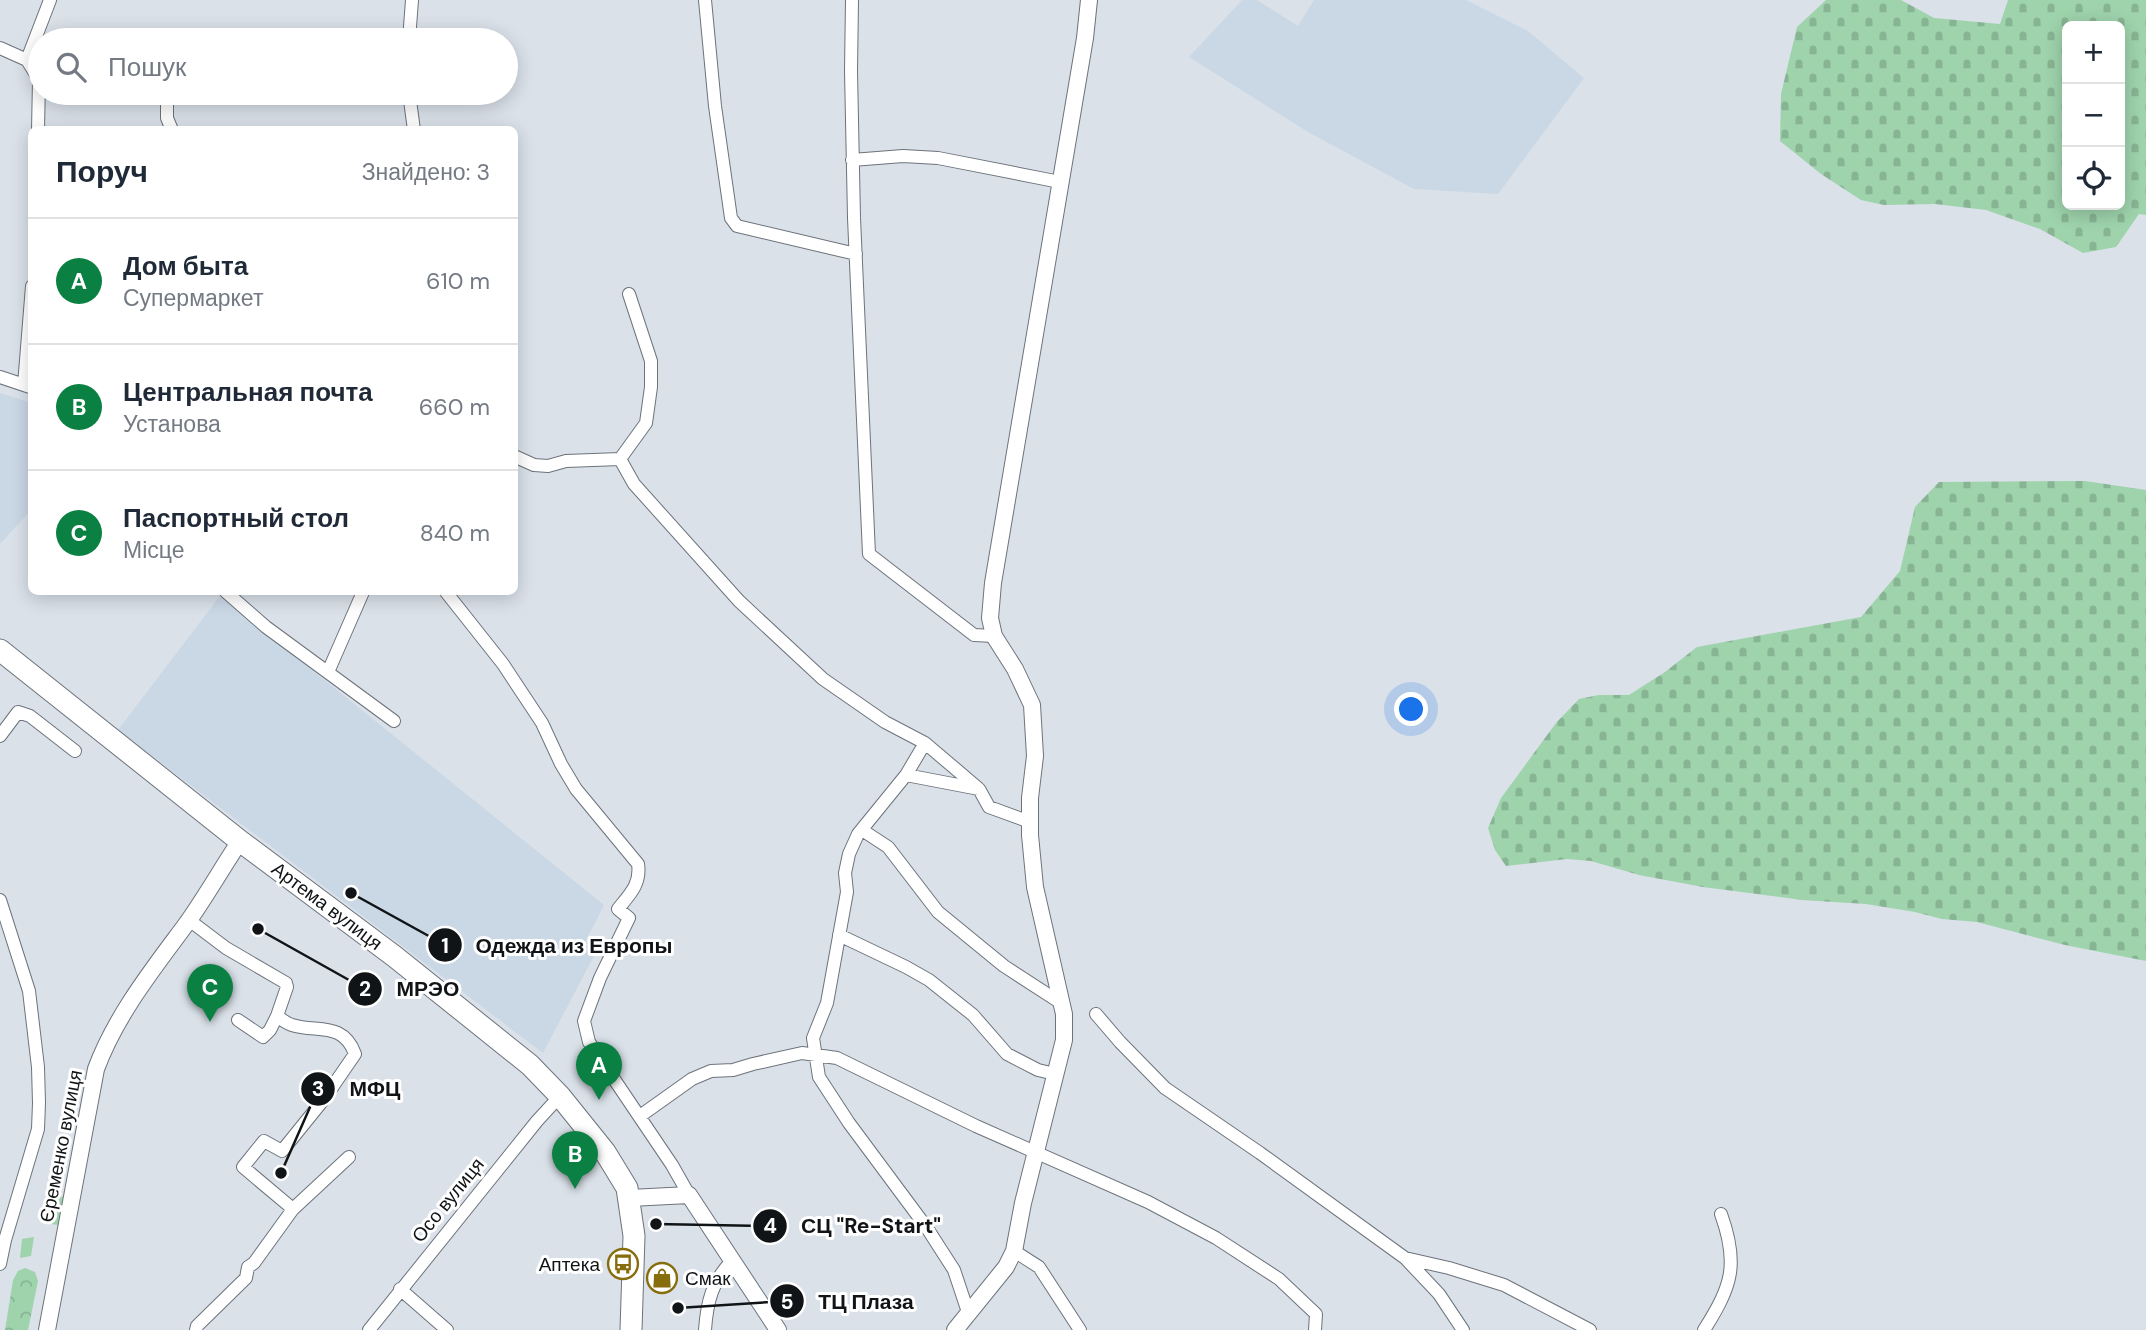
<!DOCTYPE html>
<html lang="uk">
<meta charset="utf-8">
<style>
body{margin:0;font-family:"DM Sans",sans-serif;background:#f2f2f3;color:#1f2937}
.controls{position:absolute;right:21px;top:21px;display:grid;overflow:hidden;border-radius:10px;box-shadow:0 4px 18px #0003}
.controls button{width:63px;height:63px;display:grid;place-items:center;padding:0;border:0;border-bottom:2px solid #e0e1e3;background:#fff;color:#1f2937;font:35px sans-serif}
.you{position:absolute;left:1412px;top:710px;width:24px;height:24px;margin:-18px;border:5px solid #fff;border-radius:50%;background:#1a73e8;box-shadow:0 0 0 10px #1a73e833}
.badge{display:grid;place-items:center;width:46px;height:46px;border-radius:50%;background:#0b8043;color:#fff;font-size:23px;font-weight:700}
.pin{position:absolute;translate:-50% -58px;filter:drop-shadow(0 2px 4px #0008)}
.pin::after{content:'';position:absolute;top:37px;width:24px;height:21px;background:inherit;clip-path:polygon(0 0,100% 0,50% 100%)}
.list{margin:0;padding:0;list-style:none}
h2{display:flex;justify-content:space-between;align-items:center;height:91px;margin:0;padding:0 28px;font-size:30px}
h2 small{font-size:23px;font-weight:400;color:#747a83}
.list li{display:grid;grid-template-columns:46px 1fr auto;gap:21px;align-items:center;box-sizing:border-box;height:126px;padding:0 28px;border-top:2px solid #e0e1e3}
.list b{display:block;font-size:26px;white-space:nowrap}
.list p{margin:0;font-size:23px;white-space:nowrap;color:#747a83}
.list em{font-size:23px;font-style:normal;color:#747a83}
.icon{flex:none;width:38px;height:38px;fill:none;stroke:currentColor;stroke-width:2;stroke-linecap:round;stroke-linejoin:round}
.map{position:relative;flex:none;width:2146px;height:1330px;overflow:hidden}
.search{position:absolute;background:#fff;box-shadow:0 4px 18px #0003;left:28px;top:28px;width:490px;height:77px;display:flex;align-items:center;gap:18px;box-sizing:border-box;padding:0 24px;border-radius:38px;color:#747a83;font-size:26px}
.panel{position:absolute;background:#fff;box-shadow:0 4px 18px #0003;left:28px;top:126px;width:490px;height:469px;border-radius:10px}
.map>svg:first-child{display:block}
.built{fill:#cad7e5}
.cemetery{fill:url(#cemetery-stones);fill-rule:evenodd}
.park{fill:url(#park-crowns)}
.garden{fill:#9ed3ac}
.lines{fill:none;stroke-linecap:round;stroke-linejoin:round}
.street-casing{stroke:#6d737b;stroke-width:14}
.secondary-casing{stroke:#6d737b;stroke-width:18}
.highway-casing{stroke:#6d737b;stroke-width:23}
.street{stroke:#fff;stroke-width:12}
.secondary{stroke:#fff;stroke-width:16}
.highway{stroke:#fff;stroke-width:21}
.labels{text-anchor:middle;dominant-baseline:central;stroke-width:6;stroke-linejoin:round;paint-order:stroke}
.street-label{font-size:19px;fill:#111416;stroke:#fff}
.poi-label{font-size:19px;fill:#111416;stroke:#fff;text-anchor:end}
.leader{fill:none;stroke:#111416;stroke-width:2.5}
.callout-dot{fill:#111416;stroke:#fff;stroke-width:2.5}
.mark-label{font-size:21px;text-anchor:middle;font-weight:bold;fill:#fff}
.callout-label{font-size:21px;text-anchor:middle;font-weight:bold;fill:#111416;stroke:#fff;stroke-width:6;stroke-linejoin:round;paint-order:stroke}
</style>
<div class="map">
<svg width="2146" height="1330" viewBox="0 0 2146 1330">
<defs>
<pattern id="cemetery-stones" width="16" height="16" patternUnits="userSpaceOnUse" patternTransform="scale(1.75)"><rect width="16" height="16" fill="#9ed3ac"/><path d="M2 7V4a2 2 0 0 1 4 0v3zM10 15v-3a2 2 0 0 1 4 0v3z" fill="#87b493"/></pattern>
<pattern id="park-crowns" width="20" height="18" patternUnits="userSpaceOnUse" patternTransform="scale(1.75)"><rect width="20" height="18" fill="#9ed3ac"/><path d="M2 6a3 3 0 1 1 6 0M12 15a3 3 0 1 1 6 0" fill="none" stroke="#87b493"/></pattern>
</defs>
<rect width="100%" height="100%" fill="#dae1e9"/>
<path class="built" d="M1242,0h15l41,26 16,-26h152l62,31 56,47 -86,116 -84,-5 -106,-57 -119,-75z
M0,393l32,10 -1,107 -31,34z
M220,596l384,309 -20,39 11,10 -52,99 -425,-323z"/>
<path class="cemetery" d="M1826,0h75l33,18 66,6 8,-24h138v215l-7,-1 -23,33 -33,6 -43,-24 -54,-19 -51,-6 -51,1 -23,-5 -40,-26 -41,-33 1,-47 16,-67zM2067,26h53v179h-53z
M2085,481l61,9v471l-81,-16 -88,-23 -35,-3 -27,-7 -49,-8 -64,-4 -99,-13 -64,-12 -48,-14 -24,-2 -61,7 -11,-16 -7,-22 13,-30 55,-75 23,-24 20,-4h30l36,-23 32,-25 164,-30 39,-46 15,-64 24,-25z"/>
<path class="park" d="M25,1268l10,4 3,9 -10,49h-23l8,-50 5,-9z"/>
<path class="garden" d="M54,1196l10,1 -5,28 -8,-1 -3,-3z
M34,1237l-3,19 -11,2 2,-19z"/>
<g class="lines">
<g class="street-casing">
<path id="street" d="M705,0l10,106 16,112 6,8 119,28
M852,0l-1,71 3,147 15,336 105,81 20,1
M409,40l3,-40
M0,48l27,12 13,21
M27,60l23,-60
M167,93v25l5,12
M409,93l5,37
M38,130l1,-50
M852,160l51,-4 35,2 122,24
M0,377l30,10
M24,385l8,-99
M514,456l20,9 14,1 18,-5 54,-2 14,25 105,117 84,78 62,43 40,21 -19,32
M620,459l26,-36 5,-36v-26l-22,-67
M226,592l40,35 128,94
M446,592l57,72 39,59 19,41 15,25 62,75c3,20 -8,30 -20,45l11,9 -29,60 -16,43 5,21 83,123 17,30
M328,672l35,-80
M0,736l18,-24 12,4 45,35
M925,743l53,45
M862,830l26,17 50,65 66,54 57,37
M0,900l29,91 9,76 1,36 -1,26 -33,111 -5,24
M189,920l37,28 60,35 1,4 -10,29
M839,935l67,32 23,13 44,35 34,39 31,16 17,4
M1096,1014l24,28 45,46 95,65 145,105 34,36 24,36
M238,1020l25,17 7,-7 7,-14c5,4 9,7 15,9 25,8 51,-4 63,29l-31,45 -42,52 -18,-10 -21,26 50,42
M640,1116l52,-37 19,-8 22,-1 20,-6 49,-11 35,5 139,68 172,76 68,36 63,41 37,35 -1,16
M1014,1251l25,16 41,63
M1405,1258l44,10 55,17 86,45
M400,1289l47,41
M968,1312l-14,-42 -27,-42 -78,-105 -30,-46 -6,-39 14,-35 20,-111 -2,-19 4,-19 9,-20 48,-59 73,14 10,18 41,15
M196,1330l1,-4 49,-48 2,-11 6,-4 39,-54 56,-52
M369,1330l168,-209 23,-25
M705,1330c2,-28 7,-49 27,-69
M1704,1330c28,-44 35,-66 17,-116"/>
</g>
<g class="secondary-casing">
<path id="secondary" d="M630,1198l59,-3 89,135
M47,1330l49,-261c20,-54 57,-100 91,-146 19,-27 35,-55 53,-82
M955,1330l51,-63 8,-16 9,-48 41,-163v-26l-29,-127 -5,-52v-37l5,-42 -3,-51 -17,-36 -21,-33 -4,-18 3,-35 92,-545 4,-38"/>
</g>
<g class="highway-casing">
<path id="highway" d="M0,650l240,191 154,115 136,109 30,31 45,56 22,36 7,48 -3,94"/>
</g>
<use href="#street" class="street"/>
<use href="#secondary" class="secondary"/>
<use href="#highway" class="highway"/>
</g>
<defs>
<g id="bus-ring" transform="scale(1.575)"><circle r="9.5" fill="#fff" stroke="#876d0c" stroke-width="1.5"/><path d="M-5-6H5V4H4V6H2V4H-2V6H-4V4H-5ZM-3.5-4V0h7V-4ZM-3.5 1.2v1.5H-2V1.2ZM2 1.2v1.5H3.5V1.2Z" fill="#876d0c"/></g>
<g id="shop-ring" transform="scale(1.575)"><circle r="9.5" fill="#fff" stroke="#876d0c" stroke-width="1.5"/><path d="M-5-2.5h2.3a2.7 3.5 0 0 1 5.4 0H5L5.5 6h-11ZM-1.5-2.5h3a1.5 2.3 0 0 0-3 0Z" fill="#876d0c"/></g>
</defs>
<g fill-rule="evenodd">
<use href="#bus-ring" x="623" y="1264"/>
<use href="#shop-ring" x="662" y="1278"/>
</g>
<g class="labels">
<g class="street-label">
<text transform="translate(327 906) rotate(37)">Артема вулиця</text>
<text transform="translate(61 1146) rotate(-79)">Єременко вулиця</text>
<text transform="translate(448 1200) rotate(-51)">Осо вулиця</text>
</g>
<g class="poi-label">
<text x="600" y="1264">Аптека</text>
<text x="685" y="1278" text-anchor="start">Смак</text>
</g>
</g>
<path class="leader" d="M351 893L445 945M258 929L365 989M281 1173L318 1089M656 1224L770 1226M678 1308L787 1301"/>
<g class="callout-dot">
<circle cx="351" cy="893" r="7"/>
<circle cx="258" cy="929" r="7"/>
<circle cx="281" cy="1173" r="7"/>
<circle cx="656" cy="1224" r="7"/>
<circle cx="678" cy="1308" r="7"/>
<circle cx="445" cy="945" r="18"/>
<circle cx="365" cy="989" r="18"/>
<circle cx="318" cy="1089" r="18"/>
<circle cx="770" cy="1226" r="18"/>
<circle cx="787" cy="1301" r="18"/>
</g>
<g class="mark-label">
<text x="445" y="953">1</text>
<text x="365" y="996">2</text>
<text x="318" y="1096">3</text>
<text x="770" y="1233">4</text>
<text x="787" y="1309">5</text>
</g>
<g class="callout-label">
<text x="574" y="953">Одежда из Европы</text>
<text x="428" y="996">МРЭО</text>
<text x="375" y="1096">МФЦ</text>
<text x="871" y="1233">СЦ "Re-Start"</text>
<text x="866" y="1309">ТЦ Плаза</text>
</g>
</svg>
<div class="controls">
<button>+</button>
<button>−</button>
<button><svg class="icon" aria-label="locate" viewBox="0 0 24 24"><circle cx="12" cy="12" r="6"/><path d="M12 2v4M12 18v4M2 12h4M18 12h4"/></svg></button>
</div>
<div class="you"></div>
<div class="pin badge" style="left:599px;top:1100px">A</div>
<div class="pin badge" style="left:575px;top:1189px">B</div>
<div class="pin badge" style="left:210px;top:1022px">C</div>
<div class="search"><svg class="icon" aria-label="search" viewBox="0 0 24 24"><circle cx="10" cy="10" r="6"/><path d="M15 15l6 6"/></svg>Пошук</div>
<section class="panel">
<h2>Поруч<small>Знайдено: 3</small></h2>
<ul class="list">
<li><span class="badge">A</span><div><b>Дом быта</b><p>Супермаркет</p></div><em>610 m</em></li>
<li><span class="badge">B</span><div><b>Центральная почта</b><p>Установа</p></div><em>660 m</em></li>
<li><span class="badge">C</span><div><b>Паспортный стол</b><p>Місце</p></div><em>840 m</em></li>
</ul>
</section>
</div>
